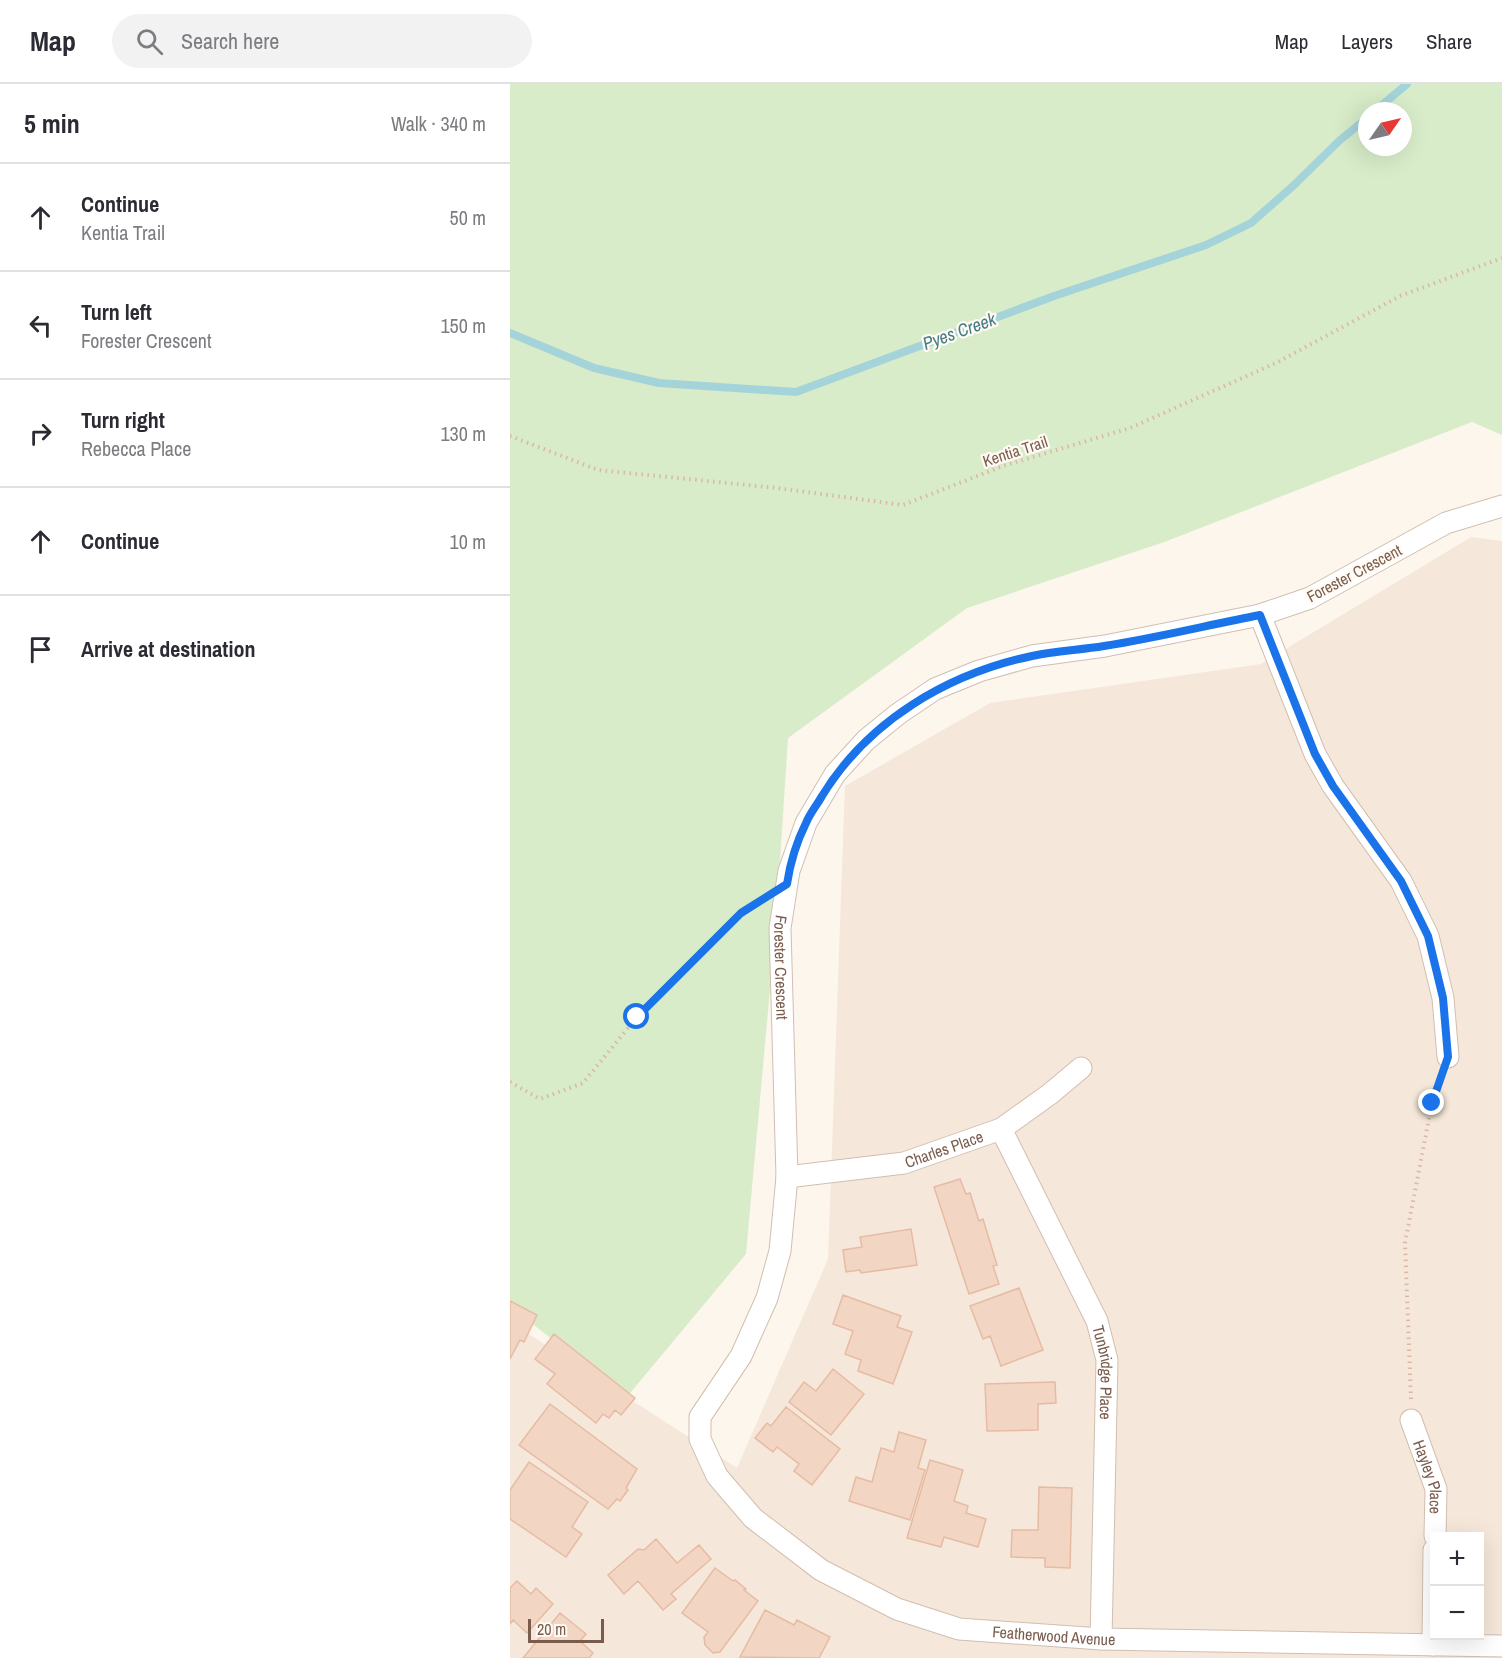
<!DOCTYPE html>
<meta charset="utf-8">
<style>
body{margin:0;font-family:"Archivo Narrow",sans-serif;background:#f2f2f3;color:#2b2b33}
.controls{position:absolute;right:18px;bottom:18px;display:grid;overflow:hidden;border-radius:0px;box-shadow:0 6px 24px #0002}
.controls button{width:54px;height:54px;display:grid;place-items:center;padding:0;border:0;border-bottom:2px solid #e1e1e2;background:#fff;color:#2b2b33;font:30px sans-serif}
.compass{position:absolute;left:848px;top:18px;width:54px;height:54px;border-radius:50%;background:#fff;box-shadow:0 6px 24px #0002;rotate:56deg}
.scale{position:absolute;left:18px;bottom:15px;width:76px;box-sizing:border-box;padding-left:6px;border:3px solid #7a5c4d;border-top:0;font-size:16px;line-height:21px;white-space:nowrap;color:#7a5c4d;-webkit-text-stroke:4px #fffaf3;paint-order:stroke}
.stop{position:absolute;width:18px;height:18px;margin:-14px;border:4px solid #1a73e8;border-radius:50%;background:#fff}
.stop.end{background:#1a73e8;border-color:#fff;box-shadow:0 2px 6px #0008}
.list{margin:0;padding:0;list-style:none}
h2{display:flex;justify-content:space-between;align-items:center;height:78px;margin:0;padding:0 24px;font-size:26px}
h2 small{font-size:20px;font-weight:400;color:#7c7c81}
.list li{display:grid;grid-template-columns:39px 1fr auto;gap:18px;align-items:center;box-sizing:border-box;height:108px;padding:0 24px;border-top:2px solid #e1e1e2}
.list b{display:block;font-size:22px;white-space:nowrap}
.list p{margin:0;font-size:20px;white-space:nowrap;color:#7c7c81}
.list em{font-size:20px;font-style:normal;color:#7c7c81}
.icon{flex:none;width:33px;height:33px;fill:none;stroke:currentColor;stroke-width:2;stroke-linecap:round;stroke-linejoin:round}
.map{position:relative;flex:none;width:992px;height:1574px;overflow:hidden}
header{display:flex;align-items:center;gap:36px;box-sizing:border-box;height:84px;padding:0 30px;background:#fff;border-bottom:2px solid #e1e1e2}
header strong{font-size:28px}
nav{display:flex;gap:33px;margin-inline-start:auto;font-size:21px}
.search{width:420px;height:54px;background:#f2f2f3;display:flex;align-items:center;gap:15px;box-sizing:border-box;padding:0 21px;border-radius:33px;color:#7c7c81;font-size:22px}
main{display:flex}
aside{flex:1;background:#fff}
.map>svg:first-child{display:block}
.residential{fill:#f5e8da;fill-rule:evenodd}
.green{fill:#d8ecc9;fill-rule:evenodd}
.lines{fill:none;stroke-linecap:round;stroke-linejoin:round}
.stream{stroke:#a5d3da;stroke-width:8}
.building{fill:#f3d5c3;stroke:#e6bba3;stroke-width:1.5}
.minor-casing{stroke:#d1beb0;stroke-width:23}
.path{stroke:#d9b8a5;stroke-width:4;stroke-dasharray:1.5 4.5;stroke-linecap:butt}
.minor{stroke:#fff;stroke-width:21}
.route{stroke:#1a73e8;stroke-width:8}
.labels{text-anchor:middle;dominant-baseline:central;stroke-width:4.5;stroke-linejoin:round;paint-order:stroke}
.street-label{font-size:16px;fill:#7a5c4d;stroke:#fffaf3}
.water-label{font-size:18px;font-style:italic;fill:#437c86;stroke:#fffaf3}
</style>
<header>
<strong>Map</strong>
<div class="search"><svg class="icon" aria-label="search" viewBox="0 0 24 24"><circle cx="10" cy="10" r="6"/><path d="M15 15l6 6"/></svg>Search here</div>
<nav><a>Map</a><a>Layers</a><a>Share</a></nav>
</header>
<main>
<aside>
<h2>5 min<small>Walk · 340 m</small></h2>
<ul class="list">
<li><svg class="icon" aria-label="ahead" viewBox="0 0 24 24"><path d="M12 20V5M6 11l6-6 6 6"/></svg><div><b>Continue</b><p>Kentia Trail</p></div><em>50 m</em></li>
<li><svg class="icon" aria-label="left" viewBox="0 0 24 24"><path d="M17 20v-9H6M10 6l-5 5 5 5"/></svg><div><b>Turn left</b><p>Forester Crescent</p></div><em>150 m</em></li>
<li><svg class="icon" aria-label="right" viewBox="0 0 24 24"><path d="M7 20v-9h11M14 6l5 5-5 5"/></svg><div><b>Turn right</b><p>Rebecca Place</p></div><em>130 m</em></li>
<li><svg class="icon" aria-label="ahead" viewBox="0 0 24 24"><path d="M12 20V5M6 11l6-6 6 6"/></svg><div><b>Continue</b></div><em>10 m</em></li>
<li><svg class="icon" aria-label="arrive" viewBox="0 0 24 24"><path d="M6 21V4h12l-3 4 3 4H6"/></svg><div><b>Arrive at destination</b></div></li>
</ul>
</aside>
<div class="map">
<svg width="992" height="1574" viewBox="0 0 992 1574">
<rect width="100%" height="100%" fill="#fdf6ec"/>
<path class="residential" d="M961,453l31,4v1117h-992v-336l227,146 91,-209 17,-473 145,-83 271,-39zM924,1452h46v100h-46z"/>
<path class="green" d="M0,0h992v351l-30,-13 -305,119 -200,67 -179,130 -12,185 -30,331 -120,144 -116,-92zM857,27h36v36h-36z"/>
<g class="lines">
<path class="stream" d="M865,27l32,-27
M0,249l84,35 65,15 137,9 258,-96 152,-51 45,-22 42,-37 46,-45 28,-23"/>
</g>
<path class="building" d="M450,1095l6,15 4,-1 9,28 4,-2 14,46 -4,1 6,18 -30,10 -35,-107z
M401,1145l6,36 -56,8 -1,-3 -14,2 -3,-22 19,-3 -2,-10z
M509,1204l24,62 -42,16 -11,-30 -7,3 -13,-33z
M333,1211l58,21 -4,11 15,5 -19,52 -35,-13 3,-11 -16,-6 8,-23 -20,-7z
M0,1217l27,14 -13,27 -4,-2 -10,19z
M44,1250l81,64 -14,17 -6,-5 -6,8 -6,-4 -7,9 -49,-39 8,-10 -20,-15z
M323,1285l31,25 -33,41 -42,-33 15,-20 12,9z
M545,1298l1,21 -18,1v26l-51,1 -2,-47z
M40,1320l87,65 -11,19 2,2 -8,11 -3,-2 -9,10 -89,-64z
M276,1323l54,42 -28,36 -18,-14 5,-7 -22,-17 -4,5 -18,-14 12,-15 4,3z
M389,1348l27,8 -8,28 7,2 -15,50 -61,-19 7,-24 16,5 9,-34 13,4z
M420,1376l33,10 -9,31 14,5 -2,7 20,6 -8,28 -34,-10 -3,10 -34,-9z
M19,1378l59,40 -16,25 10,7 -16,23 -56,-38v-29z
M529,1403l33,1 -2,80 -25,-1v-9l-34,-1 1,-27h26z
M146,1455l21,24 22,-18 12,14 -40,35 5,5 -13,11 -25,-29 -14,13 -16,-19 30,-26 6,1z
M205,1484l18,13 2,-1 11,9 -2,1 14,11 -38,51 -7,1 -8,-8 -1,-8 4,-5 -26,-19z
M7,1497l14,13 5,-6 17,16 -26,29 -14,-13 -3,4v-36z
M255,1526l29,15 3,-5 33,17 -11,21 -79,-1z
M50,1529l26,21 -6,7 13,12 -4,5h-66z"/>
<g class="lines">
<g class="minor-casing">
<g id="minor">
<path id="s1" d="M992,422l-56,17 -136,75 -50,17 -155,31 -73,10 -53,15 -44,18 -37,25 -32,26 -31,34 -29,49 -17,48 -9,57 7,249 -7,74 -13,47 -26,58 -41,61v22l17,37 36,42 68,52 76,39 62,20 142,10 401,7"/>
<path d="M750,531l55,139 18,32 68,95 27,55 15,62 5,59"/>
<path id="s2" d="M491,1045l96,192 10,39 -6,279"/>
<path id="s3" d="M277,1093l117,-14 97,-34 49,-35 31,-26"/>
<path id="s4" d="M901,1336l25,69 -1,47"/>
<path d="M923,1561l1,-95"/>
</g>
</g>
<path class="path" d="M0,352l88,34 179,18 126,17 100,-39 127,-38 146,-65 124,-67 102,-38
M0,998l30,17 43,-16 54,-66 104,-104 19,-12
M901,1315l-6,-156 27,-140 9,-26"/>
<use href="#minor" class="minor"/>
</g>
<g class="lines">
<path class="route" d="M127,933l104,-104 46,-29c3,-20 10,-43 19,-61 4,-10 11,-18 16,-27 46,-75 125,-122 210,-140 23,-5 48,-6 72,-10 52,-8 104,-21 156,-31l55,139 18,32 68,95 27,55 15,62 5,59 -16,46"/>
</g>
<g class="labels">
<g class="street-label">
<text transform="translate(505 367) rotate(-18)">Kentia Trail</text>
<text transform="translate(844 489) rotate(-28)">Forester Crescent</text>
<text stroke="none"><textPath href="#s1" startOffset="938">Forester Crescent</textPath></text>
<text stroke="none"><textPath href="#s3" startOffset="160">Charles Place</textPath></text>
<text stroke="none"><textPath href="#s2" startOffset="267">Tunbridge Place</textPath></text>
<text stroke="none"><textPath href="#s4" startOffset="60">Hayley Place</textPath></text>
<text stroke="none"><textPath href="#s1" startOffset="1857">Featherwood Avenue</textPath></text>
</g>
<g class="water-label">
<text transform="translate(449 247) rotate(-20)">Pyes Creek</text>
</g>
</g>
</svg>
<div class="controls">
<button>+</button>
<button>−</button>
</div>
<svg class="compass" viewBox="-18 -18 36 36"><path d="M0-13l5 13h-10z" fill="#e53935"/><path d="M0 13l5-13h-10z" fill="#7c7c81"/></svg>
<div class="scale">20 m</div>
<div class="stop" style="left:127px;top:933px"></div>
<div class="stop end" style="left:922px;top:1019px"></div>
</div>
</main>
